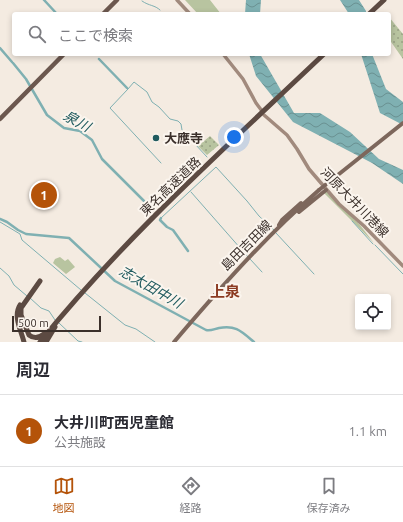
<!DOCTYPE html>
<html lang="ja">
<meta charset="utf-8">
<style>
body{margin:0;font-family:Ubuntu,"Noto Sans JP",sans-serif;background:#f2f2f3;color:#2b2b33}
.controls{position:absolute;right:12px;bottom:12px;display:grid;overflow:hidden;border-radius:4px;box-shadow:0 2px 6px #0003}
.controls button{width:36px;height:36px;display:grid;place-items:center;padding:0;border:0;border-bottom:1px solid #e1e1e2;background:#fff;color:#2b2b33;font:20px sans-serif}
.scale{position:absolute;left:12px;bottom:10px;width:89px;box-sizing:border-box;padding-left:4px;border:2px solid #3b302b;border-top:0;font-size:11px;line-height:14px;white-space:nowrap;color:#3b302b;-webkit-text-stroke:3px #fbf5ee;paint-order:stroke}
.you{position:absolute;left:234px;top:137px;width:14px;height:14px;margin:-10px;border:3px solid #fff;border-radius:50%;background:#1a73e8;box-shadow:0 0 0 6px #1a73e833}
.badge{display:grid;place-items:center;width:26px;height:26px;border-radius:50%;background:#b45309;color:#fff;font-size:13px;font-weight:700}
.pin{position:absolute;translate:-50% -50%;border:2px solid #fff;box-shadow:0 1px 4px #0006}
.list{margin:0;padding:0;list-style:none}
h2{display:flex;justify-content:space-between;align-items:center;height:52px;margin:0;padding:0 16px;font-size:17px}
h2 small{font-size:13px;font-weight:400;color:#7c7c81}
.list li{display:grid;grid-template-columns:26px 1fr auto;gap:12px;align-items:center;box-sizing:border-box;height:72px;padding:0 16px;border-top:1px solid #e1e1e2}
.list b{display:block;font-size:15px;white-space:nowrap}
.list p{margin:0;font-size:13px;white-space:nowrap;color:#7c7c81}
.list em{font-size:13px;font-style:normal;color:#7c7c81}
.icon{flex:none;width:22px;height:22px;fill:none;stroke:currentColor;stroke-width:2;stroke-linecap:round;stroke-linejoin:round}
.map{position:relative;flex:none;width:403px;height:342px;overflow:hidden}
.search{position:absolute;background:#fff;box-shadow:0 2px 6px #0003;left:12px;right:12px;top:12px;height:44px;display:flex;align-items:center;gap:10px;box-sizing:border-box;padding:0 14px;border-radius:4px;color:#7c7c81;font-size:15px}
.sheet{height:124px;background:#fff}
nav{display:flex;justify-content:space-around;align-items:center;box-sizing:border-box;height:56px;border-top:1px solid #e1e1e2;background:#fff;font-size:11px;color:#7c7c81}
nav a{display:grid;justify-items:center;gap:2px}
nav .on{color:#b45309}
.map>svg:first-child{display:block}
.grass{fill:url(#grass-dots)}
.pitch{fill:#b8c4a0}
.water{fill:url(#water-waves)}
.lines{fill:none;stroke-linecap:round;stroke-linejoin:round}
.stream{stroke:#7fb0b2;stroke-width:1}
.river{stroke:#7fb0b2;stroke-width:2.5}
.secondary{stroke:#a18a7d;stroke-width:3.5}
.primary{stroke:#7d675c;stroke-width:4}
.trunk{stroke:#6c584f;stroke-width:4.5}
.motorway{stroke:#5c4a42;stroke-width:5}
.primary-bridge{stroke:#7d675c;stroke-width:4}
.poi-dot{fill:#1f5a5e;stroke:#fbf5ee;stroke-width:1.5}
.labels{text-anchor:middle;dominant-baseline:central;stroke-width:4;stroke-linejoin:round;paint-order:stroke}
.poi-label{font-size:13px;font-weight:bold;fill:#3b302b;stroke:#fbf5ee;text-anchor:start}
.street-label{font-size:13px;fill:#3b302b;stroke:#fbf5ee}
.water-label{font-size:14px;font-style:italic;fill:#1f5a5e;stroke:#fbf5ee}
.quarter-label{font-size:15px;font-weight:bold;fill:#8c3b22;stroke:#fbf5ee}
</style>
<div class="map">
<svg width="403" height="342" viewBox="0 0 403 342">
<defs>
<pattern id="grass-dots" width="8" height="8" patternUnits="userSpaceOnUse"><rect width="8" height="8" fill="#b8c4a0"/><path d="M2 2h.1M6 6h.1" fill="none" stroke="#97a083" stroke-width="1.8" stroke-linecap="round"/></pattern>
<pattern id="water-waves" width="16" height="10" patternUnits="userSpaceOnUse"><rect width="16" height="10" fill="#7fb0b2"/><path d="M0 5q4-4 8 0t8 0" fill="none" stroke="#699091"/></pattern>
</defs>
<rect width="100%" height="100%" fill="#f4ebe1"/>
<path class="grass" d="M389,17l14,17v25l-14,-20z
M210,136l9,9 -12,10 -9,-9z
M326,191l34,34 14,18 -50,-50z"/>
<path class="pitch" d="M185,0h25l11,14h-23z
M60,257l5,4 3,-2 7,8 -9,7 -13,-11 2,-4z"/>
<path class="water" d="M246,0h15l-1,14h-15z
M340,0h19l7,11v3h-17z
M249,54h11l34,59h26l30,19 29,27 24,11v14l-31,-21 -79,-41 -37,-46z
M361,54h11l14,35 17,13v23l-23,-12z"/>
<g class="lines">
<path class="stream" d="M142,1c7,5 13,4 18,9
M127,88l1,1 6,-7 13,10 5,10 7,5 11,12 8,2 3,3 1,6 25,27
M128,89l-18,19 51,55
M191,192l57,65
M161,218l55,-51 31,34 12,15 15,14
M352,221l21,23
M0,222l20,12 2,6 59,50
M276,233l38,41
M375,245l28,29
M250,259l12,13
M0,268l9,8 5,9 13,11
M85,293l40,32 11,4 19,13
M30,298l11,10 8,3 6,9
M59,323l19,18 4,1"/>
<path class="river" d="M44,0l13,14
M0,48l12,14
M99,59l28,29
M13,63l13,16 21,36 17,13 16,3 12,9 10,19 51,51
M161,218l-1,2 7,7 6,3 15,21
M0,219l7,3 11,8 8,4 43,4 46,43 91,49c5,1 8,-1 13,-2 17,-3 22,3 35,14"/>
<path class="secondary" d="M177,0l13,14
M223,54l20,25 13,24 6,8
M264,115l23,20 10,14 12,20 30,35 25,22 39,40"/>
<path class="primary" d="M299,212l27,-22
M279,225l3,-5 19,-17
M174,342c46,-54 91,-105 145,-152"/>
<path class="trunk" d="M103,14l14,-14
M0,119l64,-65"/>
<path class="motorway" d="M369,14l15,-14
M40,281l-19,27v7l8,20c5,4 10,3 15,-1
M20,305c-7,11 1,25 4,37
M40,342c85,-105 186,-195 284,-288
M46,342l9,-15"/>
<path class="primary-bridge" d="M319,190l84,-67"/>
</g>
<circle class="poi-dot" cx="156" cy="138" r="4"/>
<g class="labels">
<g class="poi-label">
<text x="164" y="138">大應寺</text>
</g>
<g class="street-label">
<text transform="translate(170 186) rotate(-44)">東名高速道路</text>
<text transform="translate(355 202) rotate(46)">河原大井川港線</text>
<text transform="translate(246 245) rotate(-45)">島田吉田線</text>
</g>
<g class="water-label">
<text transform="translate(77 121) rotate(28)">泉川</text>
<text transform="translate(151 287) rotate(30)">志太田中川</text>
</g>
<g class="quarter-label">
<text x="225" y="291">上泉</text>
</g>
</g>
</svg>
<div class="controls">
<button><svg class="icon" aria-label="locate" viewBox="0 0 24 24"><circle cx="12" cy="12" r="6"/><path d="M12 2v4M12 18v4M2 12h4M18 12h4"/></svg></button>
</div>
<div class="scale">500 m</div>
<div class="you"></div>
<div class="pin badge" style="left:44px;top:195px">1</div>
<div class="search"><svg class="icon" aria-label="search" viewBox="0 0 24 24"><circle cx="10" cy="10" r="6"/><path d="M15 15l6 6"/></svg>ここで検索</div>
</div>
<section class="sheet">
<h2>周辺<small></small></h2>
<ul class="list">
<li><span class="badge">1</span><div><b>大井川町西児童館</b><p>公共施設</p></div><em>1.1 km</em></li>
</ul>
</section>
<nav>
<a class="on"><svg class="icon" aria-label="map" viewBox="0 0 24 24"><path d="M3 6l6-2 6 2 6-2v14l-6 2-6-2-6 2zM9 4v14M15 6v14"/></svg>地図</a>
<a><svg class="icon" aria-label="directions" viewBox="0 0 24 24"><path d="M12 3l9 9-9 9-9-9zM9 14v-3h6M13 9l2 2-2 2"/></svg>経路</a>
<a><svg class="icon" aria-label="saved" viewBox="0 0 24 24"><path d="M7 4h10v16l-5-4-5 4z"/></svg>保存済み</a>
</nav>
